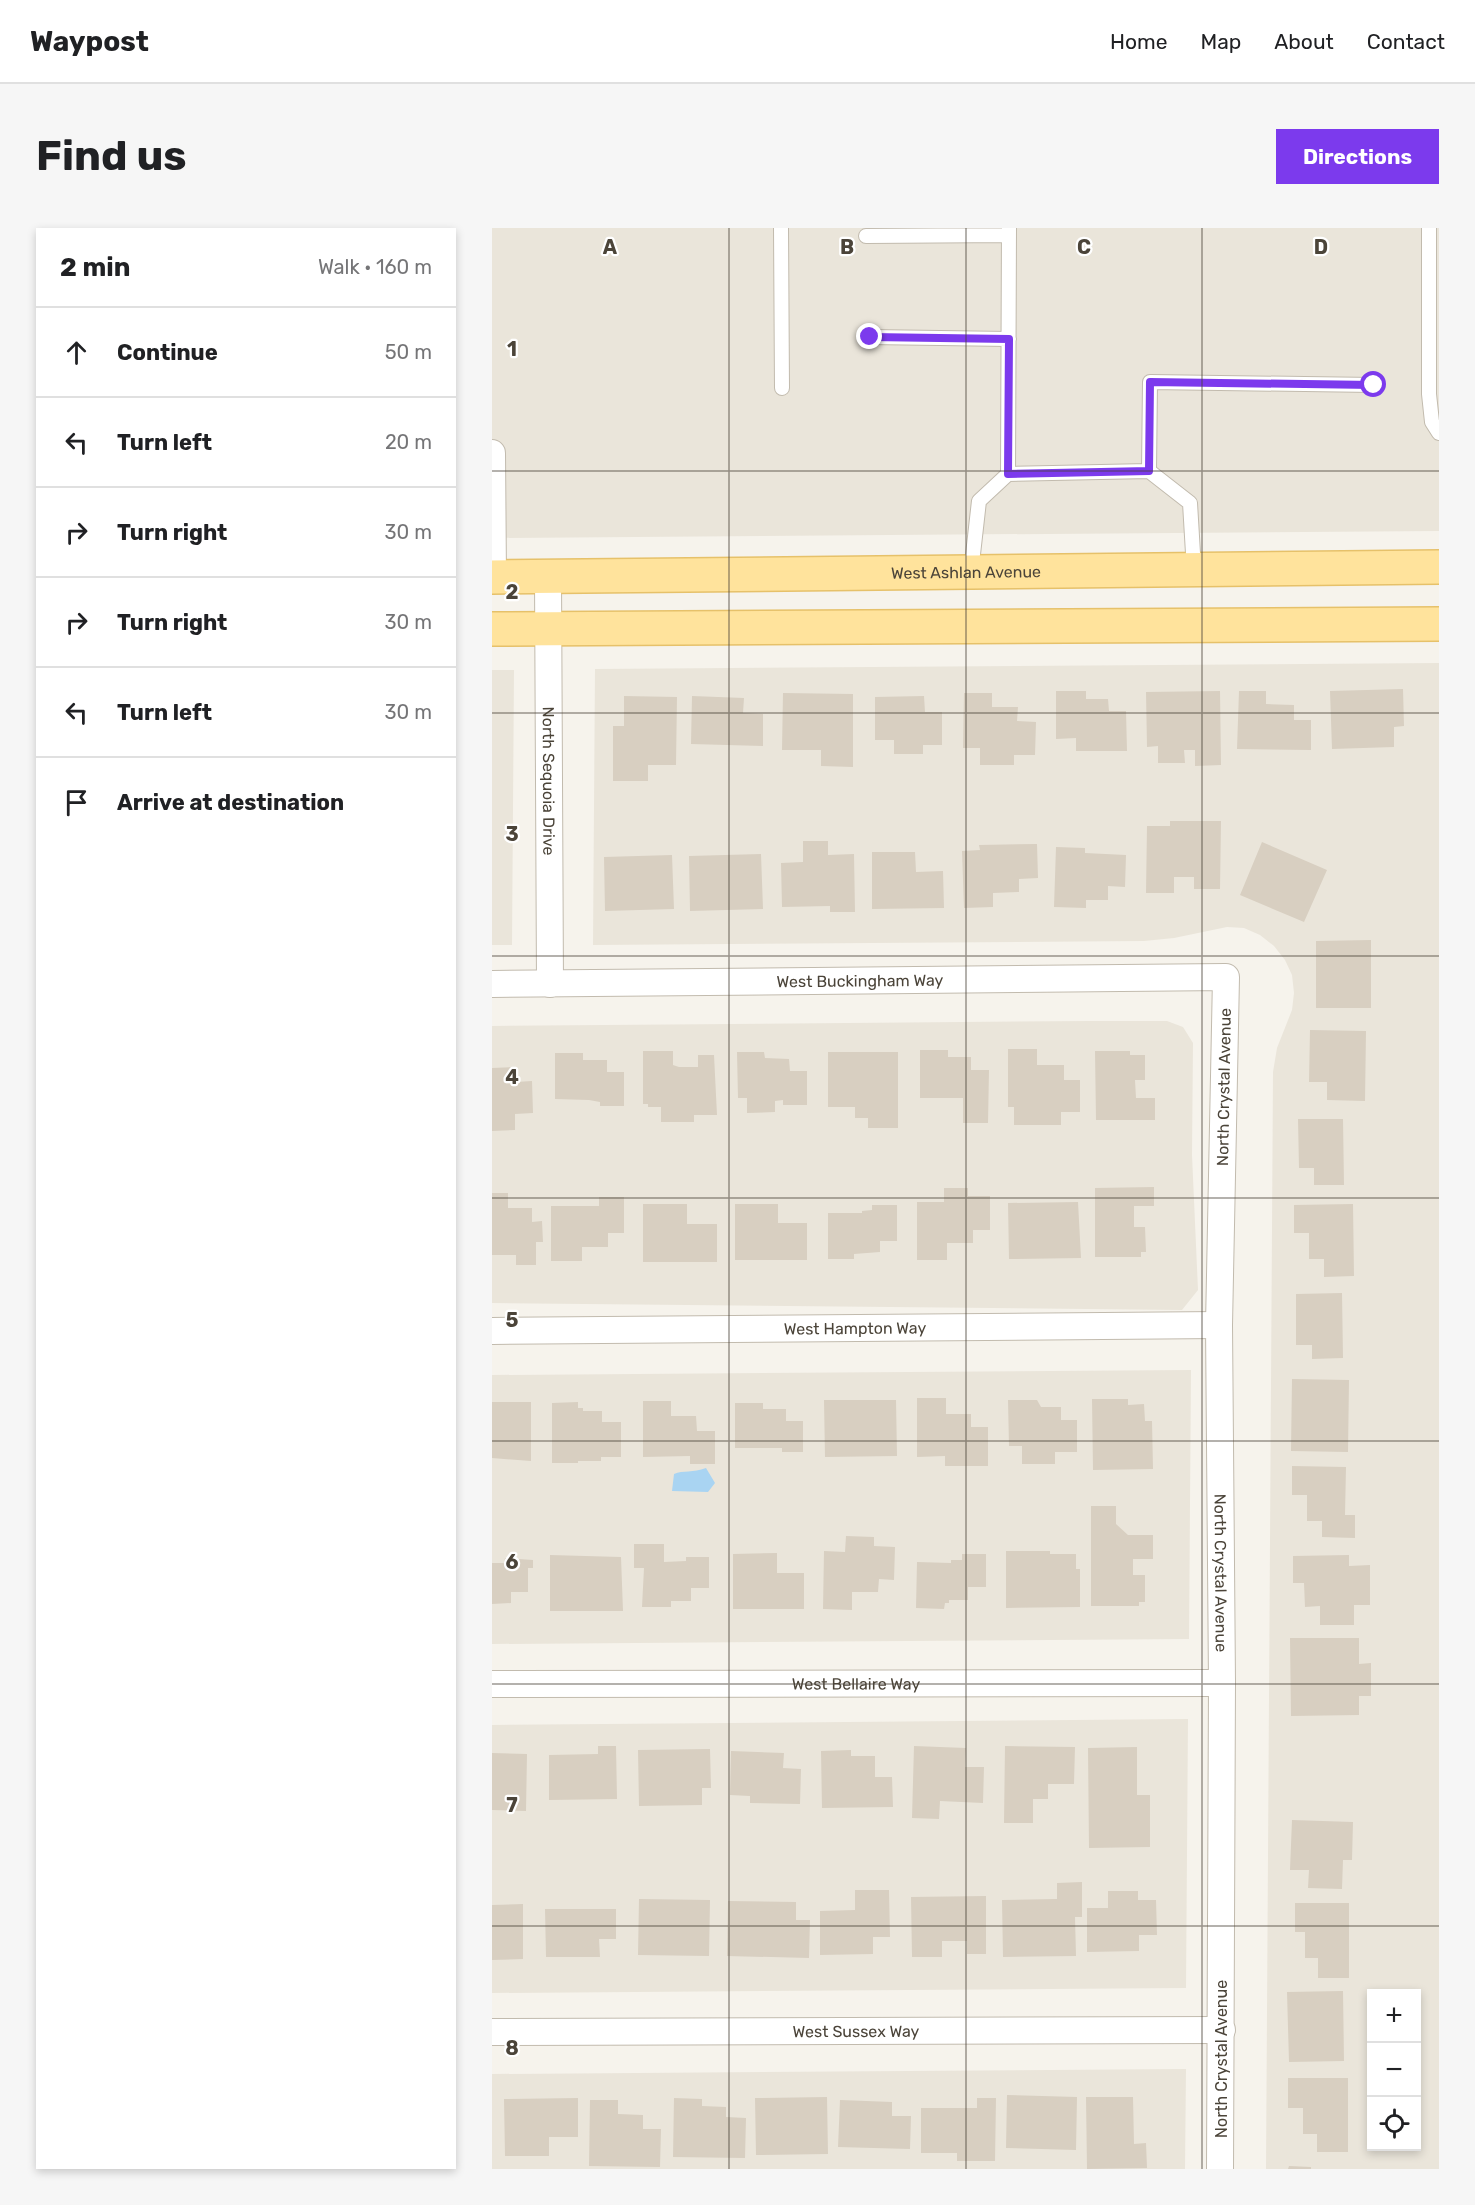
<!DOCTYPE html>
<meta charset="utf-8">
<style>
body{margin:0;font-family:Rubik,sans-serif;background:#f6f6f6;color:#202124}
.controls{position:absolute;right:18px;bottom:18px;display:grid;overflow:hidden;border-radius:0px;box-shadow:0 3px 9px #0003}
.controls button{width:54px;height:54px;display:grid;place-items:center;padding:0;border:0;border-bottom:2px solid #e0e0e0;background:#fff;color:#202124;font:30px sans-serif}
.stop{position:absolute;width:18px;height:18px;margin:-14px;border:4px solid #7c3aed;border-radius:50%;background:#fff}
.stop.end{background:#7c3aed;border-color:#fff;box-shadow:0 2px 6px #0008}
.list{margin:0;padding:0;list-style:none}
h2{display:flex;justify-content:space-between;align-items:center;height:78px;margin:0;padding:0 24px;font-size:26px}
h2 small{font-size:20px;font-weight:400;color:#757577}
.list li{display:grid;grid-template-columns:39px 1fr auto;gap:18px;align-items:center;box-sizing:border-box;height:90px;padding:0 24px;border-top:2px solid #e0e0e0}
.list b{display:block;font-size:22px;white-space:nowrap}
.list em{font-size:20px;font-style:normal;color:#757577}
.icon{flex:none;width:33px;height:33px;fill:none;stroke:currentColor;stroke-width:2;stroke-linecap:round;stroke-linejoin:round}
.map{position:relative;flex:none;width:947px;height:1941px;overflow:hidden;border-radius:0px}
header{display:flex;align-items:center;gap:36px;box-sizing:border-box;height:84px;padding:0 30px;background:#fff;border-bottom:2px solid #e0e0e0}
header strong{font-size:28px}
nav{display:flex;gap:33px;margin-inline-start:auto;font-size:21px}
.intro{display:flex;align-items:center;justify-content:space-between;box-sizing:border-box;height:144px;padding:0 36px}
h1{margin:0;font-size:42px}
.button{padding:15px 27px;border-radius:0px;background:#7c3aed;color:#fff;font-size:21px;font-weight:700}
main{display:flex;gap:36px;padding:0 36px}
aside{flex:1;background:#fff;border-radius:0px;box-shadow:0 3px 9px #0003}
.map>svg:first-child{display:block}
.residential{fill:#eae5da;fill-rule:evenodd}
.water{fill:#a9d4f2}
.building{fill:#d8cfc1}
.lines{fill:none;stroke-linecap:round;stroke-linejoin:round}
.service-casing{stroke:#c2bbae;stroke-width:16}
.minor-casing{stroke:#c2bbae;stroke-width:28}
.primary-casing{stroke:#e6c16a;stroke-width:36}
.service{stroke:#fff;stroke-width:14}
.minor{stroke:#fff;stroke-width:26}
.primary{stroke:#ffe39c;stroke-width:33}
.route{stroke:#7c3aed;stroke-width:8}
.grid{fill:none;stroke:#4b4439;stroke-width:1.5;stroke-opacity:0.55}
.labels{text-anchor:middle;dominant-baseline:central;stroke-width:4.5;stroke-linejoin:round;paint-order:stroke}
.street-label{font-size:16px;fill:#4b4439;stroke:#fff}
.grid-label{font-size:20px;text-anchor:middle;font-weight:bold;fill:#4b4439;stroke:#fff;stroke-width:4.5;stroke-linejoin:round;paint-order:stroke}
</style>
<header>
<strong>Waypost</strong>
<nav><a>Home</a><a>Map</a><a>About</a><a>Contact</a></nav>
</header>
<div class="intro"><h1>Find us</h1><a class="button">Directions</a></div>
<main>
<aside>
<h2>2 min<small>Walk · 160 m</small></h2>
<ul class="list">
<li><svg class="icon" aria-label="ahead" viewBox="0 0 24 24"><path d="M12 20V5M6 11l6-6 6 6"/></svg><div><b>Continue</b></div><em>50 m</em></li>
<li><svg class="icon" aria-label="left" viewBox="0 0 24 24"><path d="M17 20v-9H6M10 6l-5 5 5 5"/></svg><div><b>Turn left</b></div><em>20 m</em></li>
<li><svg class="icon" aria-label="right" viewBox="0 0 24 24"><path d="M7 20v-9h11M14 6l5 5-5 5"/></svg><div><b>Turn right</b></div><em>30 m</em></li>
<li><svg class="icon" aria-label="right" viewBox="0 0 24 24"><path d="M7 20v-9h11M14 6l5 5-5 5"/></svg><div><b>Turn right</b></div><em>30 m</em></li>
<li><svg class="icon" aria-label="left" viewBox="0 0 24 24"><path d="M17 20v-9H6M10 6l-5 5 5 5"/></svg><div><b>Turn left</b></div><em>30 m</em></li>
<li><svg class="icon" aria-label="arrive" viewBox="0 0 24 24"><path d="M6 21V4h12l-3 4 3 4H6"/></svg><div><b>Arrive at destination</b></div></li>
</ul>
</aside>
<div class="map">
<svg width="947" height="1941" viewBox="0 0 947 1941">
<rect width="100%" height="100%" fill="#f6f3ec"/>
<path class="residential" d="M0,0h947v303l-947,7z
M947,435v1506h-173l7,-1097 4,-24 15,-38 2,-17 -2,-18 -7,-15 -11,-14 -14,-11 -16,-7 -17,-1 -53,11 -30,3 -551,4 2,-276zM880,1766h44v152h-44z
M0,442h22l-2,275h-20z
M598,793h77l16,6 10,16 -1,112 6,135 -16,20 -690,-7v-277z
M699,1142l-2,269 -697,5v-269z
M696,1491l-2,269 -694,5v-268z
M694,1841l-1,100h-693v-95z"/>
<path class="water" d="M214,1240l9,15 -7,9 -36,-1 2,-17c9,-4 19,-1 32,-6z"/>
<path class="building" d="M911,461l1,37 -10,1v20l-62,2 -2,-58z
M564,463h30v8h22l1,12h17l1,40h-51v-13l-20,1z
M728,463l1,74 -26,1v-16h-11l1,13h-27v-17l-11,1 -1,-55z
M747,463h27v13l28,1v15h17v30l-74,-1z
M291,465l70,1v73l-32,-1v-16h-39z
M472,465h28v14h26l-1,14 19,1 -1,33h-21v10h-34v-17h-17z
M132,468l53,1 -1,68h-28v16h-35v-55h11z
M200,468l52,2 -1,15 20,1v32l-72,-2z
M432,468l1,16h17v33h-19v9h-29v-14h-19v-43z
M678,593h51l-1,68h-26v-12h-20v16h-28l1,-67h23z
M311,613h25v14l26,-1 1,58h-25v-6l-48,1 -1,-44 22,-1z
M770,614l65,28 -23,52 -64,-27z
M545,616l1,34 -19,1v13l-26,1v14l-29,1 -2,-57 18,-1 -1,-5z
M564,619l29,1v5l41,2 -1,32 -17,-1v14h-22v8l-32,-1z
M380,624h43l1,20 27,-1 1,37 -72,1z
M269,626l2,55 -73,2 -1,-55z
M180,627l2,54 -69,2 -1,-54z
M879,712v68h-55v-67z
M818,802l56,1 -1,70 -38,-1v-18h-18z
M516,821h29v16h27v15h16v32h-19v13h-47v-18h-6z
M428,822h28v7h23v13h18l-1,53h-25v-25h-43z
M151,823h30v14l6,2h19v-12h16l3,60h-23v7h-33v-15h-13v-3h-5z
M603,823h35v4h15v25h-10l1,18h19v22h-59z
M245,824h27l1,6 24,1 1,12h17v34h-24v-5l-8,1v11l-28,1v-15h-9z
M336,824h70v76h-30v-10h-13v-11h-27z
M63,825h28v7h24v12h17v34h-24v-4l-11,-2 -34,-1z
M24,839v15l16,-1 1,32 -18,1v16l-23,1v-63z
M806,891h45l1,66h-30v-17h-15z
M662,959v19h-20v21h11l1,25h-5v5h-46v-69z
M452,960h24v8h22v34h-17v13h-26v17h-30v-58h27z
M0,965h16v15h24v14l10,-1 1,21h-7v23h-20v-10h-24z
M107,969h25v36h-16v14h-26v14h-31v-55h48z
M586,974l3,56 -72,1 -1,-56z
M151,976h44v20h30v38h-74z
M243,976h43v19h29v37h-72z
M861,976l1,72 -30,1v-18h-15v-26h-15v-28z
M380,977h25v36h-17v11l-26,2v5h-26v-46h34v-2l10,-1z
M850,1065l1,65 -31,1v-14h-16v-51z
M800,1151l57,1 -1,72 -57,-1z
M425,1170h29v16h25v13h17v39h-43v-10l-28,1z
M600,1171h36v6l16,-1 1,17h7l1,48 -60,1z
M332,1172h72l1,56 -72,1z
M516,1172h29l4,7h20v13h16v32h-22v12h-33v-18h-13z
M151,1173h28v15h25l1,15h18v33h-25v-8l-47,1z
M0,1174h39v59l-39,-3z
M86,1174v6h5v3h19v11h19v35h-20v4h-23v2h-26v-60z
M243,1175h28v6h23v12h17v31h-21v-4h-47z
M800,1238l54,1 -1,48h10v23l-33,-1v-16h-15v-26h-15z
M599,1278h25v18l12,11h25v24h-20v16h12v27h-6v4h-48z
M354,1308l28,1v9l21,1 -1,33 -15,-1 -1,13h-26v18l-29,-1 1,-58 21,1z
M142,1316h30v18l22,-1v-4h23v31h-18v13h-20v6h-29l2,-39h-10z
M514,1323h44v3h26v15h4v38l-74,1z
M285,1325v20h27v36h-71v-55z
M470,1326h24v33h-18v13h-19v3h-4l-1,6 -28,-1 1,-46 34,1v-3h11z
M58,1327l71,2 2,54h-73z
M857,1327v11l21,-1v40h-16v20h-34v-19l-15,1 -1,-24h-11v-27z
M13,1330l28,2v8h-5v24h-17v11l-19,1v-41h12z
M798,1410h69v26l12,-1v33h-12v19l-68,1z
M106,1518h18l1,53 -68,1v-45l49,-1z
M422,1518l52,2 -1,19h19l-1,36 -43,-2 -1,18 -27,-1z
M513,1518l70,1 -1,37h-26v15h-15v24h-29z
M645,1519v48h13v52l-61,1 -1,-100z
M218,1521l1,39h-9v17l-63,1 -1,-56z
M359,1522v6h24v21h17l1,30 -71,1 -1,-57z
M239,1523l53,2 -1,15 18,1 -1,35 -50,-1v-7l-20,-1z
M0,1525l35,1 -1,57 -34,-1z
M800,1592l61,2 -1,38h-9l-1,29 -34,-1 1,-18h-19z
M590,1654v35h-7l1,39 -73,1 -1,-57 55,-1v-16z
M363,1662h34l1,47h-17v17l-53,1v-44l35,-1z
M616,1663h30v9h18l1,35h-18v16l-52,1v-44h21z
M494,1668v58h-19v-13h-25v16h-30l-1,-60z
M147,1671l71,1 -1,56 -71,-1z
M236,1673l68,1v18h14l-1,38 -82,-2z
M803,1675h54v75h-31v-20h-13v-26h-10z
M31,1676v55l-31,1v-55z
M53,1681h71v30h-17l1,18h-54z
M851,1763l1,70 -55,1 -2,-70z
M796,1850h60v74h-31v-18h-14v-26h-15z
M515,1867l70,2 -1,53 -70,-2z
M335,1869l1,57 -72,1 -1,-57z
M594,1869h47l1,47 12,-1 1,25 -60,1z
M86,1870v39h-29v19h-44l-1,-57z
M182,1870l28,1v7l24,1v10l20,1 -1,40 -72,-1z
M485,1870h19l-1,63h-38v-8h-36v-45h56z
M98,1872h28v14l25,1v14h18l-1,38 -71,-1z
M348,1872l52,2v14h19l-1,33 -72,-2z
M797,1938l22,1v2h-23z"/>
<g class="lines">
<g class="service-casing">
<path id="service" d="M289,0l1,160
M937,0v166l3,28 7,11
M374,8l143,-1
M378,109l139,2
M657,243l1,-89 224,3
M516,246l1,-246
M479,344l8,-71 29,-27 141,-3 41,32 4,67"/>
</g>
<g class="minor-casing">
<g id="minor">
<path d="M0,225l1,124"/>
<path id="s1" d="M56,349l2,407"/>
<path id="s2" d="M0,756l734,-7 -7,348 3,358 -2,486"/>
<path id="s3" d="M0,1103l727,-6"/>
<path id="s4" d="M0,1456l730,-1"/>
<path id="s5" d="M0,1804l730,-2"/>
</g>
</g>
<g class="primary-casing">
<g id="primary">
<path id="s6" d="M0,349l947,-10"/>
<path d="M0,401l947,-5"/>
</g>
</g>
<use href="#service" class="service"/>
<use href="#minor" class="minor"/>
<use href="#primary" class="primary"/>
</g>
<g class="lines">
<path class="route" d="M378,109l139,2 -1,135 141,-3 1,-89 224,3"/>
</g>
<path class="grid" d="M237,0v1941M474,0v1941M710,0v1941M0,243h947M0,485h947M0,728h947M0,970h947M0,1213h947M0,1456h947M0,1698h947"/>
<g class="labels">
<g class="street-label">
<text stroke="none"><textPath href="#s6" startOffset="474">West Ashlan Avenue</textPath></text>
<text stroke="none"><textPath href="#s1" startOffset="204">North Sequoia Drive</textPath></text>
<text stroke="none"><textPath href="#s2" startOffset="368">West Buckingham Way</textPath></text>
<text transform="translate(732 859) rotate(-89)">North Crystal Avenue</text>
<text stroke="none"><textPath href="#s3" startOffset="363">West Hampton Way</textPath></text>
<text stroke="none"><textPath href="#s2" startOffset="1330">North Crystal Avenue</textPath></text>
<text stroke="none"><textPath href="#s4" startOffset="364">West Bellaire Way</textPath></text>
<text stroke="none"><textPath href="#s5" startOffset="364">West Sussex Way</textPath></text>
<text transform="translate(729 1831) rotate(-90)">North Crystal Avenue</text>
</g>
</g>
<g class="grid-label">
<text x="118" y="26">A</text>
<text x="355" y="26">B</text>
<text x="592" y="26">C</text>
<text x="829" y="26">D</text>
<text x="20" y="128">1</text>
<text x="20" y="371">2</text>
<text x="20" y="613">3</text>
<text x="20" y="856">4</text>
<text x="20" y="1099">5</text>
<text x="20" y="1341">6</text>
<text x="20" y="1584">7</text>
<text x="20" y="1827">8</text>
</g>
</svg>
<div class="controls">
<button>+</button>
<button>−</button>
<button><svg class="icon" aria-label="locate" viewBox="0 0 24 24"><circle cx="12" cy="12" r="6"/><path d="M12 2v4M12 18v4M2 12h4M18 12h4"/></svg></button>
</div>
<div class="stop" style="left:882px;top:157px"></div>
<div class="stop end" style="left:378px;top:109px"></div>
</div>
</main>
